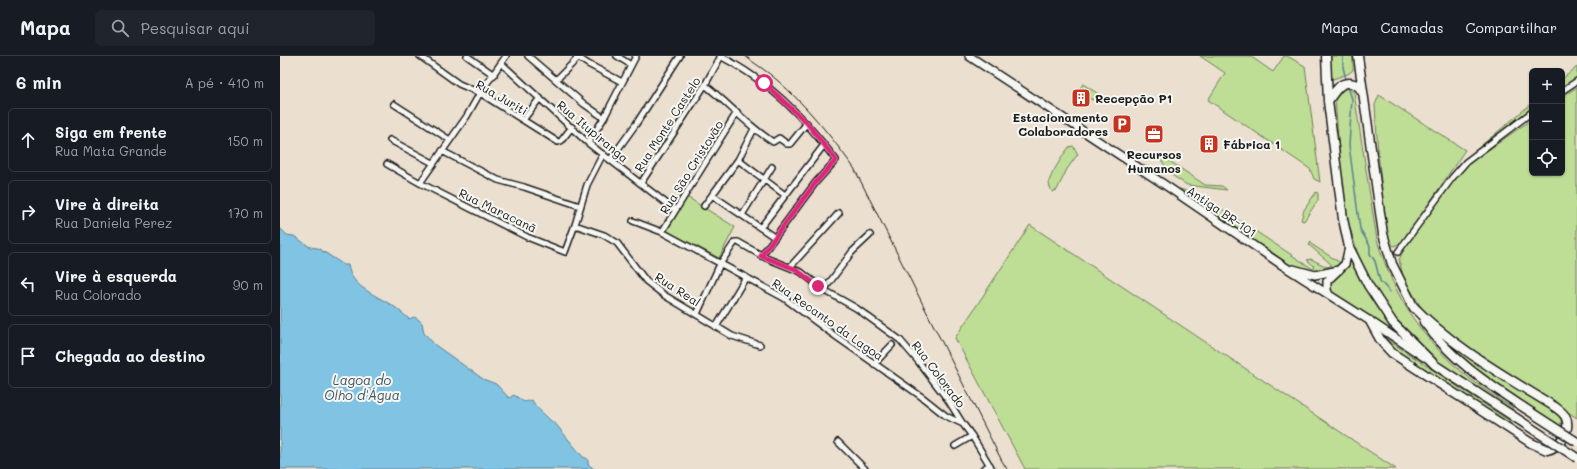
<!DOCTYPE html>
<html lang="pt">
<meta charset="utf-8">
<style>
body{margin:0;font-family:Mali,sans-serif;background:#20242c;color:#f1f3f6}
.controls{position:absolute;right:12px;top:12px;display:grid;overflow:hidden;border-radius:6px;box-shadow:0 1px 3px #0004}
.controls button{width:36px;height:36px;display:grid;place-items:center;padding:0;border:0;border-bottom:1px solid #363941;background:#171b24;color:#f1f3f6;font:20px sans-serif}
.stop{position:absolute;width:12px;height:12px;margin:-9px;border:3px solid #db2777;border-radius:50%;background:#fff}
.stop.end{background:#db2777;border-color:#fff;box-shadow:0 1px 4px #0008}
.list{margin:0;padding:0;list-style:none}
h2{display:flex;justify-content:space-between;align-items:center;height:52px;margin:0;padding:0 16px;font-size:17px}
h2 small{font-size:13px;font-weight:400;color:#9ea1a6}
.list li{display:grid;grid-template-columns:26px 1fr auto;gap:12px;align-items:center;box-sizing:border-box;height:64px;margin:0 8px 8px;padding:0 8px;border:1px solid #363941;border-radius:6px}
.list b{display:block;font-size:15px;white-space:nowrap}
.list p{margin:0;font-size:13px;white-space:nowrap;color:#9ea1a6}
.list em{font-size:13px;font-style:normal;color:#9ea1a6}
.icon{flex:none;width:22px;height:22px;fill:none;stroke:currentColor;stroke-width:2;stroke-linecap:round;stroke-linejoin:round}
.map{position:relative;flex:none;width:1297px;height:413px;overflow:hidden}
header{display:flex;align-items:center;gap:24px;box-sizing:border-box;height:56px;padding:0 20px;background:#171b24;border-bottom:1px solid #363941}
header strong{font-size:19px}
nav{display:flex;gap:22px;margin-inline-start:auto;font-size:14px}
.search{width:280px;height:36px;background:#20242c;display:flex;align-items:center;gap:10px;box-sizing:border-box;padding:0 14px;border-radius:6px;color:#9ea1a6;font-size:15px}
main{display:flex}
aside{flex:1;background:#171b24}
.map>svg:first-child{display:block}
.green{fill:#bedd95;stroke:#6d7c58}
.water{fill:#81c3e2;stroke:#598093}
.lines{fill:none;stroke-linecap:round;stroke-linejoin:round}
.stream{stroke:#598093;stroke-width:1.5}
.minor-casing{stroke:#1c1c1c;stroke-width:8}
.major-casing{stroke:#1c1c1c;stroke-width:10}
.highway-casing{stroke:#1c1c1c;stroke-width:11}
.minor{stroke:#f6f6f2;stroke-width:5}
.major{stroke:#f6f6f2;stroke-width:7}
.highway{stroke:#f6f6f2;stroke-width:8}
.tram{stroke:#1c1c1c;stroke-width:1}
.highway-bridge-casing{stroke:#1c1c1c;stroke-width:11;stroke-linecap:butt}
.highway-bridge{stroke:#f6f6f2;stroke-width:8}
.route{stroke:#db2777;stroke-width:5}
.labels{text-anchor:middle;dominant-baseline:central;stroke-width:4;stroke-linejoin:round;paint-order:stroke}
.street-label{font-size:12px;fill:#1c1c1c;stroke:#f6f6f2}
.poi-label{font-size:12px;font-weight:bold;fill:#1c1c1c;stroke:#f6f6f2;text-anchor:start}
.water-label{font-size:13px;font-style:italic;fill:#3f5661;stroke:#f6f6f2}
</style>
<header>
<strong>Mapa</strong>
<div class="search"><svg class="icon" aria-label="search" viewBox="0 0 24 24"><circle cx="10" cy="10" r="6"/><path d="M15 15l6 6"/></svg>Pesquisar aqui</div>
<nav><a>Mapa</a><a>Camadas</a><a>Compartilhar</a></nav>
</header>
<main>
<aside>
<h2>6 min<small>A pé · 410 m</small></h2>
<ul class="list">
<li><svg class="icon" aria-label="ahead" viewBox="0 0 24 24"><path d="M12 20V5M6 11l6-6 6 6"/></svg><div><b>Siga em frente</b><p>Rua Mata Grande</p></div><em>150 m</em></li>
<li><svg class="icon" aria-label="right" viewBox="0 0 24 24"><path d="M7 20v-9h11M14 6l5 5-5 5"/></svg><div><b>Vire à direita</b><p>Rua Daniela Perez</p></div><em>170 m</em></li>
<li><svg class="icon" aria-label="left" viewBox="0 0 24 24"><path d="M17 20v-9H6M10 6l-5 5 5 5"/></svg><div><b>Vire à esquerda</b><p>Rua Colorado</p></div><em>90 m</em></li>
<li><svg class="icon" aria-label="arrive" viewBox="0 0 24 24"><path d="M6 21V4h12l-3 4 3 4H6"/></svg><div><b>Chegada ao destino</b></div></li>
</ul>
</aside>
<div class="map">
<svg width="1297" height="413" viewBox="0 0 1297 413">
<rect width="100%" height="100%" fill="#ebe0d0"/>
<filter id="ink" filterUnits="userSpaceOnUse"><feTurbulence type="fractalNoise" baseFrequency=".025" numOctaves="2"/><feDisplacementMap in="SourceGraphic" scale="8" xChannelSelector="R" yChannelSelector="G"/><feConvolveMatrix kernelMatrix="1 2 1 2 8 2 1 2 1" color-interpolation-filters="sRGB"/></filter>
<g filter="url(#ink)">
<path class="green" d="M920,0h50l23,16 11,-16h3l18,10 15,116 -6,-3 -4,-10 -102,-69 17,-27z
M1049,0h24v14l-5,4 -18,6z
M1297,11v11l-15,9v-8z
M803,28l17,11 -8,5 -14,-9z
M1065,31l4,1 5,5 23,147c18,59 46,102 95,140 13,10 27,19 41,28l-2,3 -81,-54 -38,-40 -17,-25 -14,-27 -13,-44 -7,-43 -6,-80 1,-5z
M1297,31v331l-139,-91 -14,-15 -20,-33 -5,-19 5,-12 40,-57 24,-29 19,-11 45,-32v54h30v-76z
M1099,39l86,55 -62,92 -9,4 -4,-3 -4,-18 -8,-71 -3,-49z
M1252,47v6l-44,34 -12,7z
M793,90l5,8 -11,15 -10,21 -5,2c-1,-3 -3,-6 -3,-9 -1,-5 16,-31 20,-36z
M878,97l47,32 17,1 5,4 -40,-5 -14,-9 -16,-21z
M898,133h2l22,7 111,73 2,-2 -8,-7 4,-1 16,8 5,-2 -23,-20 2,-3v2l31,20c-13,11 -32,8 -47,4z
M1036,136l2,1v7l-14,21 -3,-1 3,-10z
M407,141l48,30 -16,31 -52,-27z
M750,169l366,244h-371l-70,-131z
M1072,204l22,44 25,33 -64,-41c-12,-16 0,-16 9,-25 3,-3 5,-8 8,-11z
M1099,278l129,86 5,4 -1,3 -119,-77z
M1161,281l116,76 4,6v8c-39,-26 -90,-54 -120,-90z"/>
<path class="water" d="M0,172l7,7 7,1 16,11 8,1 26,17h4c3,21 24,28 40,38 8,4 14,10 21,16l5,-2 4,2 4,4 2,10 11,12 48,34 13,5 13,14 5,-3 10,7 8,-2c5,10 12,13 19,21l3,1 29,35 5,2v5l6,5h-314z"/>
<g class="lines">
<path class="stream" d="M1063,0v11l3,13
M1068,31l4,12 -3,46 11,84 10,17v8l5,7 5,20 10,11"/>
<g class="minor-casing">
<path id="minor" d="M140,0l39,28 21,9 78,49 3,-1 11,-14
M187,0l27,19
M248,0l56,48 20,14
M296,0l12,8 34,18
M337,0l14,9
M440,0c50,26 82,59 116,104l-20,22 -55,74
M221,7l87,80 87,67
M276,24l22,-22
M425,29c23,18 43,41 68,57l6,-4 8,6h3l17,-21
M1282,35l15,-10
M114,48l56,36
M243,64l17,-22
M110,84l43,23
M308,87l16,-25 32,-62
M162,95l56,29 26,7 56,19
M330,104l26,-36 44,-68
M458,104l47,35
M107,108l33,19 107,54 38,15 10,-27 12,-40 16,-31
M140,127l47,-67 13,-23 26,-37
M361,127l64,-98 16,-29
M432,139l62,42
M424,150l34,-46 16,-31
M462,159l30,-48
M353,165l29,11 122,66 47,35 91,64 24,19 17,8
M295,169l29,10 13,8 29,38 18,14 68,41 28,9
M481,171l63,-82
M382,176l75,-120
M1118,196l54,-74 14,-16 66,-50
M510,211l49,-54
M544,234l28,-38 18,-17
M417,258l23,-50 15,-22h3l28,16 35,14 23,18 32,18 44,32 18,21 30,39 15,24 9,12 20,33
M436,271l30,-50
M594,308l18,-19
M558,386l27,27
M675,390l17,-10
M703,413l7,-4"/>
</g>
<g class="major-casing">
<path id="major" d="M689,0l196,129 117,80 88,56 54,36
M1013,213l22,6 24,-5
M1049,239l-2,-5v-9l18,-17 4,-17"/>
</g>
<g class="highway-casing">
<path id="highway" d="M1046,0l2,45 15,118 6,28 19,38 25,38 42,42 81,53
M1078,0l25,178 9,30 22,44
M1048,45c3,-4 6,-9 10,-13 7,-8 20,-6 24,4
M1090,265l11,20 11,12 139,90 16,7c12,-2 24,-20 19,-32 -2,-5 -7,-8 -11,-11 -50,-31 -103,-60 -144,-103
M1144,266c27,37 61,60 99,85"/>
</g>
<use href="#minor" class="minor"/>
<use href="#major" class="major"/>
<use href="#highway" class="highway"/>
<path class="tram" d="M465,0c10,8 22,15 32,24 29,25 54,56 77,88l148,293 5,8"/>
<g class="highway-bridge-casing">
<path id="highway-bridge" d="M1243,351l54,35
M1236,362l61,40"/>
</g>
<use href="#highway-bridge" class="highway-bridge"/>
</g>
</g>
<g class="lines" filter="url(#ink)">
<path class="route" d="M484,27l43,40 29,37 -20,22 -55,74 34,13 23,17"/>
</g>
<defs>
<g id="building-square" transform="scale(1)"><rect x="-9" y="-9" width="18" height="18" rx="4" fill="#c8321e" stroke="#f6f6f2"/><path d="M-4-6H4V6H1V3H-1V6H-4ZM-2.5-4.3h1.7v1.8h-1.7ZM.8-4.3h1.7v1.8H.8ZM-2.5-1h1.7V.8h-1.7ZM.8-1h1.7V.8H.8Z" fill="#fff"/></g>
<g id="parking-square" transform="scale(1)"><rect x="-9" y="-9" width="18" height="18" rx="4" fill="#c8321e" stroke="#f6f6f2"/><path d="M-3.5-5.5H1a3.5 3.5 0 0 1 0 7H-1V5.5H-3.5ZM-1-3.4V-.6H.8a1.4 1.4 0 0 0 0-2.8Z" fill="#fff"/></g>
<g id="office-square" transform="scale(1)"><rect x="-9" y="-9" width="18" height="18" rx="4" fill="#c8321e" stroke="#f6f6f2"/><path d="M-6-3h4V-5.5h4V-3h4V5H-6ZM-1-4.5V-3h2v-1.5ZM-6 0V1H6V0Z" fill="#fff"/></g>
</defs>
<g fill-rule="evenodd">
<use href="#building-square" x="801" y="42"/>
<use href="#parking-square" x="842" y="68"/>
<use href="#office-square" x="874" y="78"/>
<use href="#building-square" x="929" y="88"/>
</g>
<g class="labels">
<g class="street-label">
<text transform="translate(222 41) rotate(30)">Rua Juriti</text>
<text transform="translate(387 68) rotate(-57)">Rua Monte Castelo</text>
<text transform="translate(313 75) rotate(40)">Rua Itupiranga</text>
<text transform="translate(411 111) rotate(-58)">Rua São Cristovão</text>
<text transform="translate(218 154) rotate(26)">Rua Maracanã</text>
<text transform="translate(942 155) rotate(34)">Antiga BR-101</text>
<text transform="translate(398 233) rotate(33)">Rua Real</text>
<text transform="translate(548 263) rotate(35)">Rua Recanto da Lagoa</text>
<text transform="translate(659 318) rotate(53)">Rua Colorado</text>
</g>
<g class="poi-label">
<text x="815" y="42">Recepção P1</text>
<text x="828" y="61" text-anchor="end">Estacionamento<tspan x="828" dy="14">Colaboradores</tspan></text>
<text x="943" y="88">Fábrica 1</text>
<text x="874" y="98" text-anchor="middle">Recursos<tspan x="874" dy="14">Humanos</tspan></text>
</g>
<g class="water-label">
<text x="82" y="323">Lagoa do<tspan x="82" dy="15">Olho d'Água</tspan></text>
</g>
</g>
</svg>
<div class="controls">
<button>+</button>
<button>−</button>
<button><svg class="icon" aria-label="locate" viewBox="0 0 24 24"><circle cx="12" cy="12" r="6"/><path d="M12 2v4M12 18v4M2 12h4M18 12h4"/></svg></button>
</div>
<div class="stop" style="left:484px;top:27px"></div>
<div class="stop end" style="left:538px;top:230px"></div>
</div>
</main>
